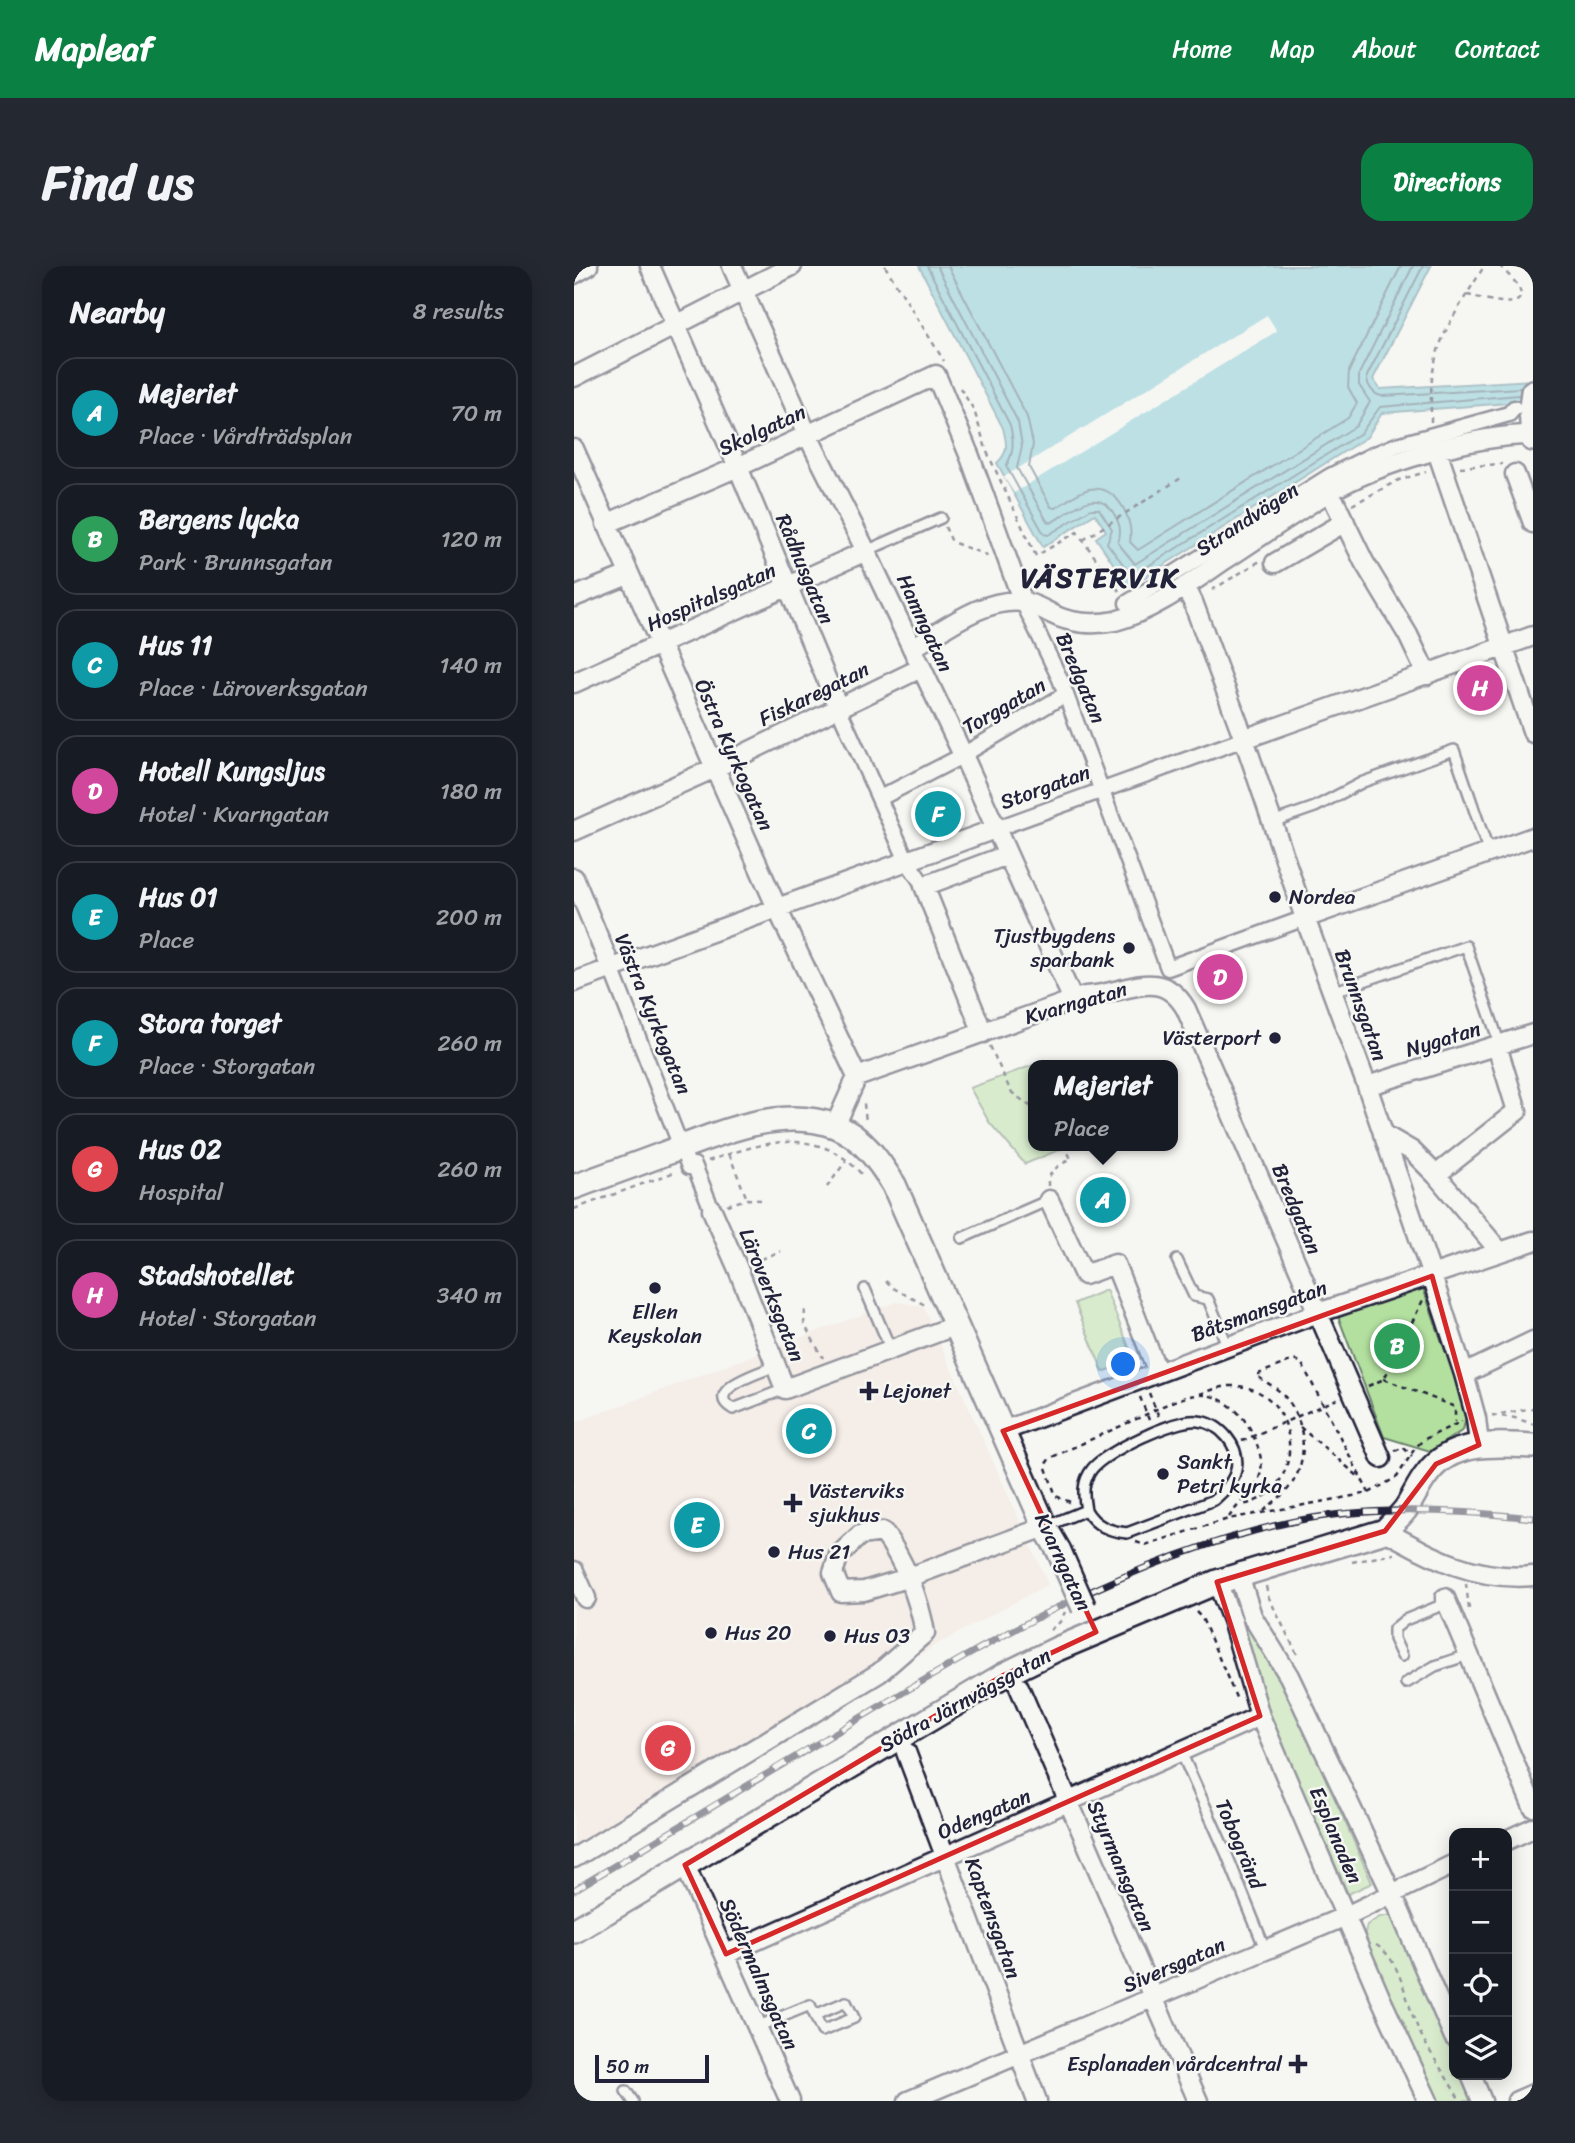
<!DOCTYPE html>
<meta charset="utf-8">
<style>
body{margin:0;font-family:Sriracha,sans-serif;background:#242831;color:#f1f3f6}
.controls{position:absolute;right:21px;bottom:21px;display:grid;overflow:hidden;border-radius:14px;box-shadow:0 4px 18px #0003}
.controls button{width:63px;height:63px;display:grid;place-items:center;padding:0;border:0;border-bottom:2px solid #363941;background:#171b24;color:#f1f3f6;font:35px sans-serif}
.scale{position:absolute;left:21px;bottom:18px;width:114px;box-sizing:border-box;padding-left:7px;border:4px solid #22223b;border-top:0;font-size:19px;line-height:24px;white-space:nowrap;color:#22223b;-webkit-text-stroke:5px #f6f6f2;paint-order:stroke}
.you{position:absolute;left:550px;top:1099px;width:24px;height:24px;margin:-18px;border:5px solid #fff;border-radius:50%;background:#1a73e8;box-shadow:0 0 0 10px #1a73e833}
.badge{display:grid;place-items:center;width:46px;height:46px;border-radius:50%;background:#0b8043;color:#fff;font-size:23px;font-weight:700}
.pin{position:absolute;translate:-50% -50%;border:4px solid #fff;box-shadow:0 2px 7px #0006}
.popup{position:absolute;left:454px;top:794px;width:150px;height:91px;box-sizing:border-box;display:grid;place-content:center;border-radius:14px;background:#171b24;filter:drop-shadow(0 2px 5px #0005);font-size:23px;white-space:nowrap;color:#9ea1a6}
.popup b{font-size:26px;color:#f1f3f6}
.popup::after{content:'';position:absolute;left:50%;top:100%;margin-left:-14px;border:14px solid transparent;border-top-color:#171b24}
.list{margin:0;padding:0;list-style:none}
h2{display:flex;justify-content:space-between;align-items:center;height:91px;margin:0;padding:0 28px;font-size:30px}
h2 small{font-size:23px;font-weight:400;color:#9ea1a6}
.list li{display:grid;grid-template-columns:46px 1fr auto;gap:21px;align-items:center;box-sizing:border-box;height:112px;margin:0 14px 14px;padding:0 14px;border:2px solid #363941;border-radius:21px}
.list b{display:block;font-size:26px;white-space:nowrap}
.list p{margin:0;font-size:23px;white-space:nowrap;color:#9ea1a6}
.list em{font-size:23px;font-style:normal;color:#9ea1a6}
.icon{flex:none;width:38px;height:38px;fill:none;stroke:currentColor;stroke-width:2;stroke-linecap:round;stroke-linejoin:round}
.map{position:relative;flex:none;width:959px;height:1835px;overflow:hidden;border-radius:21px}
header{display:flex;align-items:center;gap:42px;box-sizing:border-box;height:98px;padding:0 35px;background:#0b8043;color:#fff}
header strong{font-size:33px}
nav{display:flex;gap:38px;margin-inline-start:auto;font-size:24px}
.intro{display:flex;align-items:center;justify-content:space-between;box-sizing:border-box;height:168px;padding:0 42px}
h1{margin:0;font-size:49px}
.button{padding:18px 32px;border-radius:21px;background:#0b8043;color:#fff;font-size:24px;font-weight:700}
main{display:flex;gap:42px;padding:0 42px}
aside{flex:1;background:#171b24;border-radius:21px;box-shadow:0 4px 18px #0003}
.map>svg:first-child{display:block}
.built{fill:#f3e3da}
.green{fill:#b3e09f;stroke:#6a816d;stroke-width:2}
.water{fill:#77c6d2;stroke:#558496;stroke-width:2}
.pier{fill:#f6f6f2}
.lines{fill:none;stroke-linecap:round;stroke-linejoin:round}
.shore{stroke:#446477;stroke-width:2}
.service-casing{stroke:#22223b;stroke-width:14}
.pedestrian-casing{stroke:#22223b;stroke-width:19}
.minor-casing{stroke:#22223b;stroke-width:23}
.tertiary-casing{stroke:#22223b;stroke-width:28}
.path{stroke:#22223b;stroke-width:2.5;stroke-dasharray:5 5;stroke-linecap:butt}
.service{stroke:#f6f6f2;stroke-width:9}
.pedestrian{stroke:#f6f6f2;stroke-width:14}
.minor{stroke:#f6f6f2;stroke-width:18}
.tertiary{stroke:#f6f6f2;stroke-width:23}
.rail-casing{stroke:#22223b;stroke-width:7}
.rail{stroke:#f6f6f2;stroke-width:4.5;stroke-dasharray:13;stroke-linecap:butt}
.tertiary-bridge-casing{stroke:#22223b;stroke-width:28;stroke-linecap:butt}
.tertiary-bridge{stroke:#f6f6f2;stroke-width:23}
.marked{fill:none;stroke:#d62828;stroke-width:5;stroke-linejoin:round}
.poi-dot{fill:#22223b;stroke:#f6f6f2;stroke-width:2.5}
.labels{text-anchor:middle;dominant-baseline:central;stroke-width:5;stroke-linejoin:round;paint-order:stroke}
.street-label{font-size:21px;fill:#22223b;stroke:#f6f6f2}
.poi-label{font-size:21px;fill:#22223b;stroke:#f6f6f2;text-anchor:start}
.district-label{font-size:28px;font-weight:bold;letter-spacing:2px;fill:#22223b;stroke:#f6f6f2}
</style>
<header>
<strong>Mapleaf</strong>
<nav><a>Home</a><a>Map</a><a>About</a><a>Contact</a></nav>
</header>
<div class="intro"><h1>Find us</h1><a class="button">Directions</a></div>
<main>
<aside>
<h2>Nearby<small>8 results</small></h2>
<ul class="list">
<li><span class="badge" style="background:#0f9aa8">A</span><div><b>Mejeriet</b><p>Place · Vårdträdsplan</p></div><em>70 m</em></li>
<li><span class="badge" style="background:#2e9e5b">B</span><div><b>Bergens lycka</b><p>Park · Brunnsgatan</p></div><em>120 m</em></li>
<li><span class="badge" style="background:#0f9aa8">C</span><div><b>Hus 11</b><p>Place · Läroverksgatan</p></div><em>140 m</em></li>
<li><span class="badge" style="background:#d1479c">D</span><div><b>Hotell Kungsljus</b><p>Hotel · Kvarngatan</p></div><em>180 m</em></li>
<li><span class="badge" style="background:#0f9aa8">E</span><div><b>Hus 01</b><p>Place</p></div><em>200 m</em></li>
<li><span class="badge" style="background:#0f9aa8">F</span><div><b>Stora torget</b><p>Place · Storgatan</p></div><em>260 m</em></li>
<li><span class="badge" style="background:#e0444e">G</span><div><b>Hus 02</b><p>Hospital</p></div><em>260 m</em></li>
<li><span class="badge" style="background:#d1479c">H</span><div><b>Stadshotellet</b><p>Hotel · Storgatan</p></div><em>340 m</em></li>
</ul>
</aside>
<div class="map">
<svg width="959" height="1835" viewBox="0 0 959 1835">
<rect width="100%" height="100%" fill="#f6f6f2"/>
<filter id="ink" filterUnits="userSpaceOnUse"><feTurbulence type="fractalNoise" baseFrequency=".0143" numOctaves="2"/><feDisplacementMap in="SourceGraphic" scale="14" xChannelSelector="R" yChannelSelector="G"/><feConvolveMatrix kernelMatrix="1 2 1 2 8 2 1 2 1" color-interpolation-filters="sRGB"/></filter>
<g filter="url(#ink)">
<path class="built" d="M322,1036l27,4 125,278 -114,62 -360,219v-442z"/>
<path class="green" d="M465,797l1,2h-7v81h35l-43,18 -36,-42 -19,-34z
M849,1022l44,125 -4,17 -33,21 -46,-14 -46,-121z
M532,1024l28,70 -31,12 -28,-69z
M668,1347l42,70 88,200 -24,11 -89,-203 -22,-77z
M818,1649l62,140v20h9l11,26h-41l-70,-161 4,-15 13,-8z"/>
<path class="water" d="M345,0h512l-58,113 7,10 153,-9v21l-151,12 -15,24 -238,150 -33,-49 10,-7 -11,-17 -52,33 -46,-84c12,-11 10,-19 6,-35z"/>
<path class="pier" d="M693,49l10,16 -263,162 -10,-16z"/>
<g class="lines">
<path class="shore" d="M353,0l83,159c4,16 4,28 -4,41l38,68 4,1 43,-26h8l13,20 -5,14 25,33 229,-143 19,-26 139,-12
M363,0l81,156 4,24 -5,22 30,53 4,2c20,-12 45,-37 62,-11 7,12 9,18 5,31l17,21 221,-138 14,-24 -11,-17v-11l54,-108
M374,0l79,151 6,27 -4,23 22,40 4,1c11,-6 22,-16 34,-19 28,-5 45,30 41,53l8,8 210,-132 9,-15 -9,-16 1,-16 52,-105
M849,0l-56,110c-1,8 6,19 15,20l139,-8"/>
<g class="service-casing">
<path id="service" d="M292,285l75,-33
M698,556l43,-15 48,-25 91,-32 35,103
M758,726l134,-46 34,99
M388,972l87,-38
M603,994l17,36 14,3 20,48
M291,1023l26,61
M202,1100c-12,5 -76,24 -43,43l52,-20
M473,1260l39,-16c-3,-16 -4,-28 6,-41 13,-17 84,-51 106,-48 22,2 43,25 38,49 -3,13 -13,22 -22,30l-87,33c-18,-2 -32,-7 -41,-23
M828,1390l-8,-17v-10l11,-9 42,-17
M832,1417l29,-17 33,-11
M607,1486l46,103 39,96
M185,1760l51,-21 12,26 32,-13 -8,-16 -31,13
M52,1825l7,10"/>
</g>
<g class="pedestrian-casing">
<path id="pedestrian" d="M449,336l37,77 108,289
M553,337l203,-127 40,-20 27,-11 112,-31 5,-6
M264,441l69,154 17,25
M306,532l76,-39 110,-65
M421,563l249,-90
M37,702l78,199
M594,702l137,-50
M120,899l18,45"/>
</g>
<g class="minor-casing">
<path id="minor" d="M76,0l88,201 100,240
M158,0l75,168 59,117 97,204 110,245
M0,8l14,-8
M0,111l218,-111
M0,183l203,459 80,169
M863,185l96,282
M941,208l18,49
M756,226l34,70 44,73 19,40
M32,258l132,-57 198,-92 34,82 53,145
M701,297l70,-41
M611,320l8,16 51,137 61,179 62,168 65,190 32,98 12,44 3,27
M0,331l54,-22
M338,382c32,-18 72,-51 111,-46 12,2 19,7 29,12 19,10 43,11 63,7 38,-10 78,-40 111,-62 34,-22 68,-46 103,-67 49,-29 145,-57 203,-57
M0,417l292,-132
M670,473l289,-103
M0,565l141,-63 206,-100
M0,612l37,90
M731,652l228,-81
M0,716l421,-153
M409,767l-59,-147 83,-31
M793,820l166,-52
M261,860l22,-49 228,-81c40,-1 75,-32 101,13l195,449
M809,868l29,17 24,24 64,77
M862,909l81,-64 -20,-65
M475,934l35,75 31,-11 43,109
M138,944l26,59 47,120 172,-64
M890,1108l69,-33
M429,1165l315,-118 215,-72
M811,1265c49,27 90,50 148,45
M0,1305l12,27
M665,1309l13,41 37,60 109,231 56,130
M643,1316l15,38 28,96 120,281 48,104
M871,1332l88,209
M445,1421l179,414
M332,1486l131,349
M933,1574l26,-12
M0,1592l305,-185 46,-40c-6,-35 -21,-73 -42,-101l-23,3 -21,20 -6,18 8,19 23,-1 43,-13 138,-51
M111,1599l105,236
M152,1688l534,-238
M897,1809l11,26
M334,1835l438,-185 108,-52
M943,1835l16,-7"/>
</g>
<g class="tertiary-casing">
<path id="tertiary" d="M959,126l-2,16 2,31
M0,921c32,-12 64,-23 95,-35 50,-19 112,-46 166,-26 28,11 44,35 59,59l151,342 14,24
M0,1665l430,-256 53,-26 160,-67 168,-51c7,-8 16,-15 22,-24 7,-11 12,-23 20,-33 24,-34 69,-30 106,-28"/>
</g>
<path class="path" d="M311,0l59,95
M893,29c9,1 64,20 52,-7 -4,-8 -13,-15 -19,-22
M386,122l14,22 13,42 49,104 41,-24 42,59
M857,156c0,-20 -1,-41 4,-60 7,-34 32,-66 49,-96
M886,201l42,-3
M778,239l47,-25 27,-8
M371,261l7,15 34,13 3,6
M509,274l98,-62
M638,324l48,-29
M416,780l21,46 22,16
M290,838l2,18
M155,888l18,45
M134,895c55,-19 111,-37 155,15
M474,920v-9l10,-11 13,-7 -6,-13
M253,921l19,-26
M153,939l20,-6 14,1
M0,943l101,-37
M178,997l29,-12
M312,1015l9,8 30,16
M231,1044l-1,14 19,34
M810,1113l71,28v15
M794,1120l16,-7 39,-79
M575,1127l10,24
M626,1128c10,-3 21,-8 31,-8 70,-2 81,108 10,119
M566,1131l9,23
M927,1148l32,-6
M918,1149l23,3 18,6
M726,1161l59,50
M668,1175l95,-42
M821,1185l8,-4 9,9
M496,1236l-14,-6 -11,-31 5,-7c31,-14 62,-28 93,-42 16,-8 37,-20 55,-21 23,-2 46,19 54,38 22,47 2,50 -23,84
M690,1245c7,-7 17,-14 24,-22 22,-26 19,-71 -6,-95 -7,-8 -18,-12 -26,-19l37,-15 8,2 68,131
M562,1276l9,3 83,-26 141,-26 28,-16 18,-29 8,-8 39,-19
M778,1296l42,-8
M892,1318l3,25
M692,1320l2,10 30,60
M622,1346l6,6 35,82
M476,1364l10,-8 5,-10
M802,1679c25,14 29,55 41,81 11,26 30,50 43,75"/>
<use href="#service" class="service"/>
<use href="#pedestrian" class="pedestrian"/>
<use href="#minor" class="minor"/>
<use href="#tertiary" class="tertiary"/>
<g class="rail-casing">
<path id="rail" d="M0,1624c95,-57 190,-115 286,-172 134,-80 271,-160 426,-195 80,-18 166,-13 247,-5"/>
</g>
<use href="#rail" class="rail"/>
<g class="tertiary-bridge-casing">
<path id="tertiary-bridge" d="M485,1285l25,57"/>
</g>
<use href="#tertiary-bridge" class="tertiary-bridge"/>
</g>
</g>
<path d="M0 0H959V1835H0ZM858,1010l47,169 -43,19 -51,67 -168,51 43,134 -534,238 -41,-89 319,-190 92,-43 -93,-201z" fill="#f6f6f2" fill-opacity=".55" fill-rule="evenodd"/>
<path class="marked" d="M858,1010l47,169 -43,19 -51,67 -168,51 43,134 -534,238 -41,-89 319,-190 92,-43 -93,-201z"/>
<g class="poi-dot">
<circle cx="701" cy="631" r="7"/>
<circle cx="555" cy="682" r="7"/>
<circle cx="701" cy="772" r="7"/>
<circle cx="81" cy="1022" r="7"/>
<path d="M291.5 1114.5h7v7h7v7h-7v7h-7v-7h-7v-7h7z"/>
<circle cx="589" cy="1208" r="7"/>
<path d="M215.5 1226.5h7v7h7v7h-7v7h-7v-7h-7v-7h7z"/>
<circle cx="200" cy="1286" r="7"/>
<circle cx="137" cy="1367" r="7"/>
<circle cx="256" cy="1370" r="7"/>
<path d="M720.5 1787.5h7v7h7v7h-7v7h-7v-7h-7v-7h7z"/>
</g>
<g class="labels">
<g class="street-label">
<text transform="translate(188 164) rotate(-25)">Skolgatan</text>
<text transform="translate(673 253) rotate(-33)">Strandvägen</text>
<text transform="translate(231 303) rotate(67)">Rådhusgatan</text>
<text transform="translate(137 331) rotate(-24)">Hospitalsgatan</text>
<text transform="translate(351 357) rotate(65)">Hamngatan</text>
<text transform="translate(507 412) rotate(67)">Bredgatan</text>
<text transform="translate(240 428) rotate(-26)">Fiskaregatan</text>
<text transform="translate(430 440) rotate(-30)">Torggatan</text>
<text transform="translate(160 489) rotate(66)">Östra Kyrkogatan</text>
<text transform="translate(471 521) rotate(-20)">Storgatan</text>
<text transform="translate(502 737) rotate(-16)">Kvarngatan</text>
<text transform="translate(787 739) rotate(70)">Brunnsgatan</text>
<text transform="translate(79 748) rotate(68)">Västra Kyrkogatan</text>
<text transform="translate(869 773) rotate(-17)">Nygatan</text>
<text transform="translate(723 943) rotate(67)">Bredgatan</text>
<text transform="translate(198 1029) rotate(68)">Läroverksgatan</text>
<text transform="translate(685 1045) rotate(-20)">Båtsmansgatan</text>
<text transform="translate(489 1296) rotate(65)">Kvarngatan</text>
<text transform="translate(391 1434) rotate(-29)">Södra Järnvägsgatan</text>
<text transform="translate(410 1548) rotate(-23)">Odengatan</text>
<text transform="translate(762 1569) rotate(67)">Esplanaden</text>
<text transform="translate(666 1578) rotate(67)">Tobogränd</text>
<text transform="translate(547 1600) rotate(67)">Styrmansgatan</text>
<text transform="translate(419 1652) rotate(70)">Kaptensgatan</text>
<text transform="translate(600 1699) rotate(-23)">Siversgatan</text>
<text transform="translate(185 1708) rotate(66)">Södermalmsgatan</text>
</g>
<g class="poi-label">
<text x="715" y="631">Nordea</text>
<text x="541" y="670" text-anchor="end">Tjustbygdens<tspan x="541" dy="24">sparbank</tspan></text>
<text x="687" y="772" text-anchor="end">Västerport</text>
<text x="81" y="1046" text-anchor="middle">Ellen<tspan x="81" dy="24">Keyskolan</tspan></text>
<text x="309" y="1125">Lejonet</text>
<text x="603" y="1196">Sankt<tspan x="603" dy="24">Petri kyrka</tspan></text>
<text x="235" y="1225">Västerviks<tspan x="235" dy="24">sjukhus</tspan></text>
<text x="214" y="1286">Hus 21</text>
<text x="151" y="1367">Hus 20</text>
<text x="270" y="1370">Hus 03</text>
<text x="708" y="1798" text-anchor="end">Esplanaden vårdcentral</text>
</g>
<g class="district-label">
<text x="526" y="311">VÄSTERVIK</text>
</g>
</g>
</svg>
<div class="controls">
<button>+</button>
<button>−</button>
<button><svg class="icon" aria-label="locate" viewBox="0 0 24 24"><circle cx="12" cy="12" r="6"/><path d="M12 2v4M12 18v4M2 12h4M18 12h4"/></svg></button>
<button><svg class="icon" aria-label="layers" viewBox="0 0 24 24"><path d="M12 4l9 5-9 5-9-5zM3 14l9 5 9-5"/></svg></button>
</div>
<div class="scale">50 m</div>
<div class="you"></div>
<div class="pin badge" style="left:529px;top:934px;background:#0f9aa8">A</div>
<div class="popup"><b>Mejeriet</b>Place</div>
<div class="pin badge" style="left:823px;top:1080px;background:#2e9e5b">B</div>
<div class="pin badge" style="left:235px;top:1165px;background:#0f9aa8">C</div>
<div class="pin badge" style="left:646px;top:711px;background:#d1479c">D</div>
<div class="pin badge" style="left:123px;top:1259px;background:#0f9aa8">E</div>
<div class="pin badge" style="left:364px;top:548px;background:#0f9aa8">F</div>
<div class="pin badge" style="left:94px;top:1482px;background:#e0444e">G</div>
<div class="pin badge" style="left:906px;top:422px;background:#d1479c">H</div>
</div>
</main>
